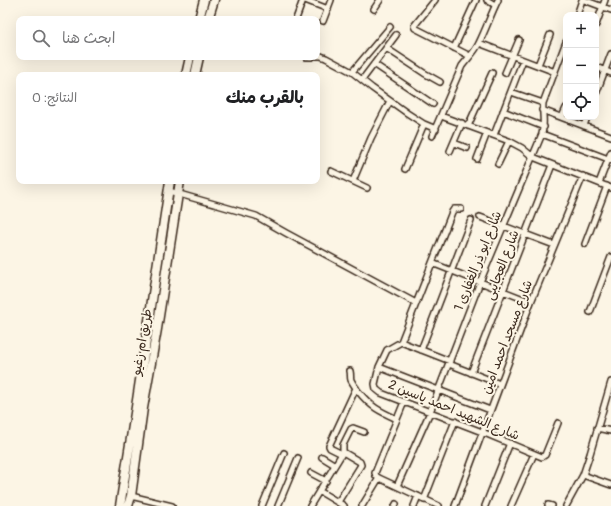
<!DOCTYPE html>
<html lang="ar">
<meta charset="utf-8">
<style>
body{margin:0;font-family:Pangolin,"Playpen Sans Arabic",sans-serif;background:#f2f2f2;color:#202124;direction:rtl}
.controls{position:absolute;right:12px;top:12px;display:grid;overflow:hidden;border-radius:8px;box-shadow:0 4px 16px #0002}
.controls button{width:36px;height:36px;display:grid;place-items:center;padding:0;border:0;border-bottom:1px solid #e0e0e0;background:#fff;color:#202124;font:20px sans-serif}
.list{margin:0;padding:0;list-style:none}
h2{display:flex;justify-content:space-between;align-items:center;height:52px;margin:0;padding:0 16px;font-size:17px}
h2 small{font-size:13px;font-weight:400;color:#757577}
.icon{flex:none;width:22px;height:22px;fill:none;stroke:currentColor;stroke-width:2;stroke-linecap:round;stroke-linejoin:round}
.map{position:relative;flex:none;width:611px;height:506px;overflow:hidden;direction:ltr}
.search{position:absolute;background:#fff;box-shadow:0 4px 16px #0002;left:16px;top:16px;width:304px;height:44px;display:flex;align-items:center;gap:10px;box-sizing:border-box;padding:0 14px;border-radius:8px;color:#757577;font-size:15px}
.panel{position:absolute;background:#fff;box-shadow:0 4px 16px #0002;left:16px;top:72px;width:304px;height:112px;border-radius:8px;direction:rtl}
.map>svg:first-child{display:block}
.lines{fill:none;stroke-linecap:round;stroke-linejoin:round}
.minor-casing{stroke:#3b2a1e;stroke-width:8}
.primary-casing{stroke:#3b2a1e;stroke-width:11}
.minor{stroke:#fcf5e5;stroke-width:5}
.primary{stroke:#fcf5e5;stroke-width:8}
.labels{text-anchor:middle;dominant-baseline:central;stroke-width:4;stroke-linejoin:round;paint-order:stroke}
.street-label{font-size:13px;fill:#3b2a1e;stroke:#fcf5e5}
</style>
<div class="map">
<svg width="611" height="506" viewBox="0 0 611 506">
<rect width="100%" height="100%" fill="#fcf5e5"/>
<filter id="ink" filterUnits="userSpaceOnUse"><feTurbulence type="fractalNoise" baseFrequency=".025" numOctaves="2"/><feDisplacementMap in="SourceGraphic" scale="8" xChannelSelector="R" yChannelSelector="G"/><feConvolveMatrix kernelMatrix="1 2 1 2 8 2 1 2 1" color-interpolation-filters="sRGB"/></filter>
<g filter="url(#ink)">
<g class="lines">
<g class="minor-casing">
<path id="minor" d="M305,0l23,9
M435,0l-21,26 1,2 55,28
M487,0l8,5
M584,0l27,10
M374,9l6,-9
M577,15l5,-15
M296,19l7,-19
M323,21l8,-21
M596,25l9,-25
M479,43l76,29
M386,48l38,25 16,9
M454,48l22,-48
M317,56h4l5,2 26,14 20,16 35,25 17,11 12,5
M306,57h6
M374,64l59,40
M538,65l12,-30
M596,67l15,6
M352,72l38,-45
M505,73l14,-33
M362,80l34,-45
M511,92l32,11
M596,94l15,-40
M542,110l69,26
M503,111l41,16
M441,116l68,25 13,7 11,9 78,31
M562,117l4,-9
M468,126l24,-53
M584,126l3,-9
M542,134l69,26
M494,135l29,-75
M432,136l30,-70c6,-8 13,-14 17,-23 7,-14 12,-29 19,-43
M454,143l13,5
M450,151l12,-28
M477,159l10,-26
M498,164l11,-23
M405,169l19,-45
M331,171l36,17
M353,181l18,-43 19,-37
M599,183l12,-31
M169,191l87,25 30,17 130,70
M480,217l74,28
M585,244l22,-58
M432,263l99,39
M590,312l21,-55
M401,342l-14,8 -8,17 -4,17 1,5 5,4 101,39 60,25 3,-2 13,-32
M401,342l51,-130 2,-3h7
M401,342l49,19
M421,350l50,-130
M449,364l51,20
M379,367l111,43
M350,371c1,4 0,6 1,9 2,4 5,8 7,11 13,16 21,20 39,28
M471,373l81,-208
M404,402l-29,71 1,3 3,2 60,28
M597,428l14,3
M342,454l-12,-6 -1,-2 27,-58
M322,457l13,8
M311,473l15,8
M583,475l28,10
M397,486l33,-74 50,-130 62,-148c3,-12 0,-19 1,-31l23,-61
M319,491l25,15
M131,496l41,10
M424,500l31,-79
M338,502l23,-37 -1,-3 -17,-10
M548,505l4,1
M262,506l22,-53
M278,506l20,-48
M310,506l33,-54v-7l8,-16 2,-1 11,4
M362,506l17,-28
M395,506l1,-2
M414,506l4,-10
M455,506l76,-204 52,-126
M485,506l25,-63
M511,506l23,-52
M566,506l17,-31 7,-21 21,-72"/>
</g>
<g class="primary-casing">
<path id="primary" d="M199,19l5,-19
M208,19l6,-19
M186,75l4,-18
M195,75l4,-18
M120,506l16,-99 34,-226
M128,506l3,-10 12,-88 14,-79 23,-148"/>
</g>
<use href="#minor" class="minor"/>
<use href="#primary" class="primary"/>
</g>
</g>
<g class="labels">
<g class="street-label">
<text transform="translate(478 261) rotate(-68)">شارع ابو ذر الغفارى 1</text>
<text transform="translate(502 265) rotate(-69)">شارع العجايبى</text>
<text transform="translate(507 337) rotate(-69)">شارع مسجد احمد امين</text>
<text transform="translate(142 342) rotate(-80)">طريق ام زغيو</text>
<text transform="translate(454 410) rotate(22)">شارع الشهيد احمد ياسين 2</text>
</g>
</g>
</svg>
<div class="controls">
<button>+</button>
<button>−</button>
<button><svg class="icon" aria-label="locate" viewBox="0 0 24 24"><circle cx="12" cy="12" r="6"/><path d="M12 2v4M12 18v4M2 12h4M18 12h4"/></svg></button>
</div>
<div class="search"><svg class="icon" aria-label="search" viewBox="0 0 24 24"><circle cx="10" cy="10" r="6"/><path d="M15 15l6 6"/></svg>ابحث هنا</div>
<section class="panel">
<h2>بالقرب منك<small>النتائج: 0</small></h2>
<ul class="list">
</ul>
</section>
</div>
